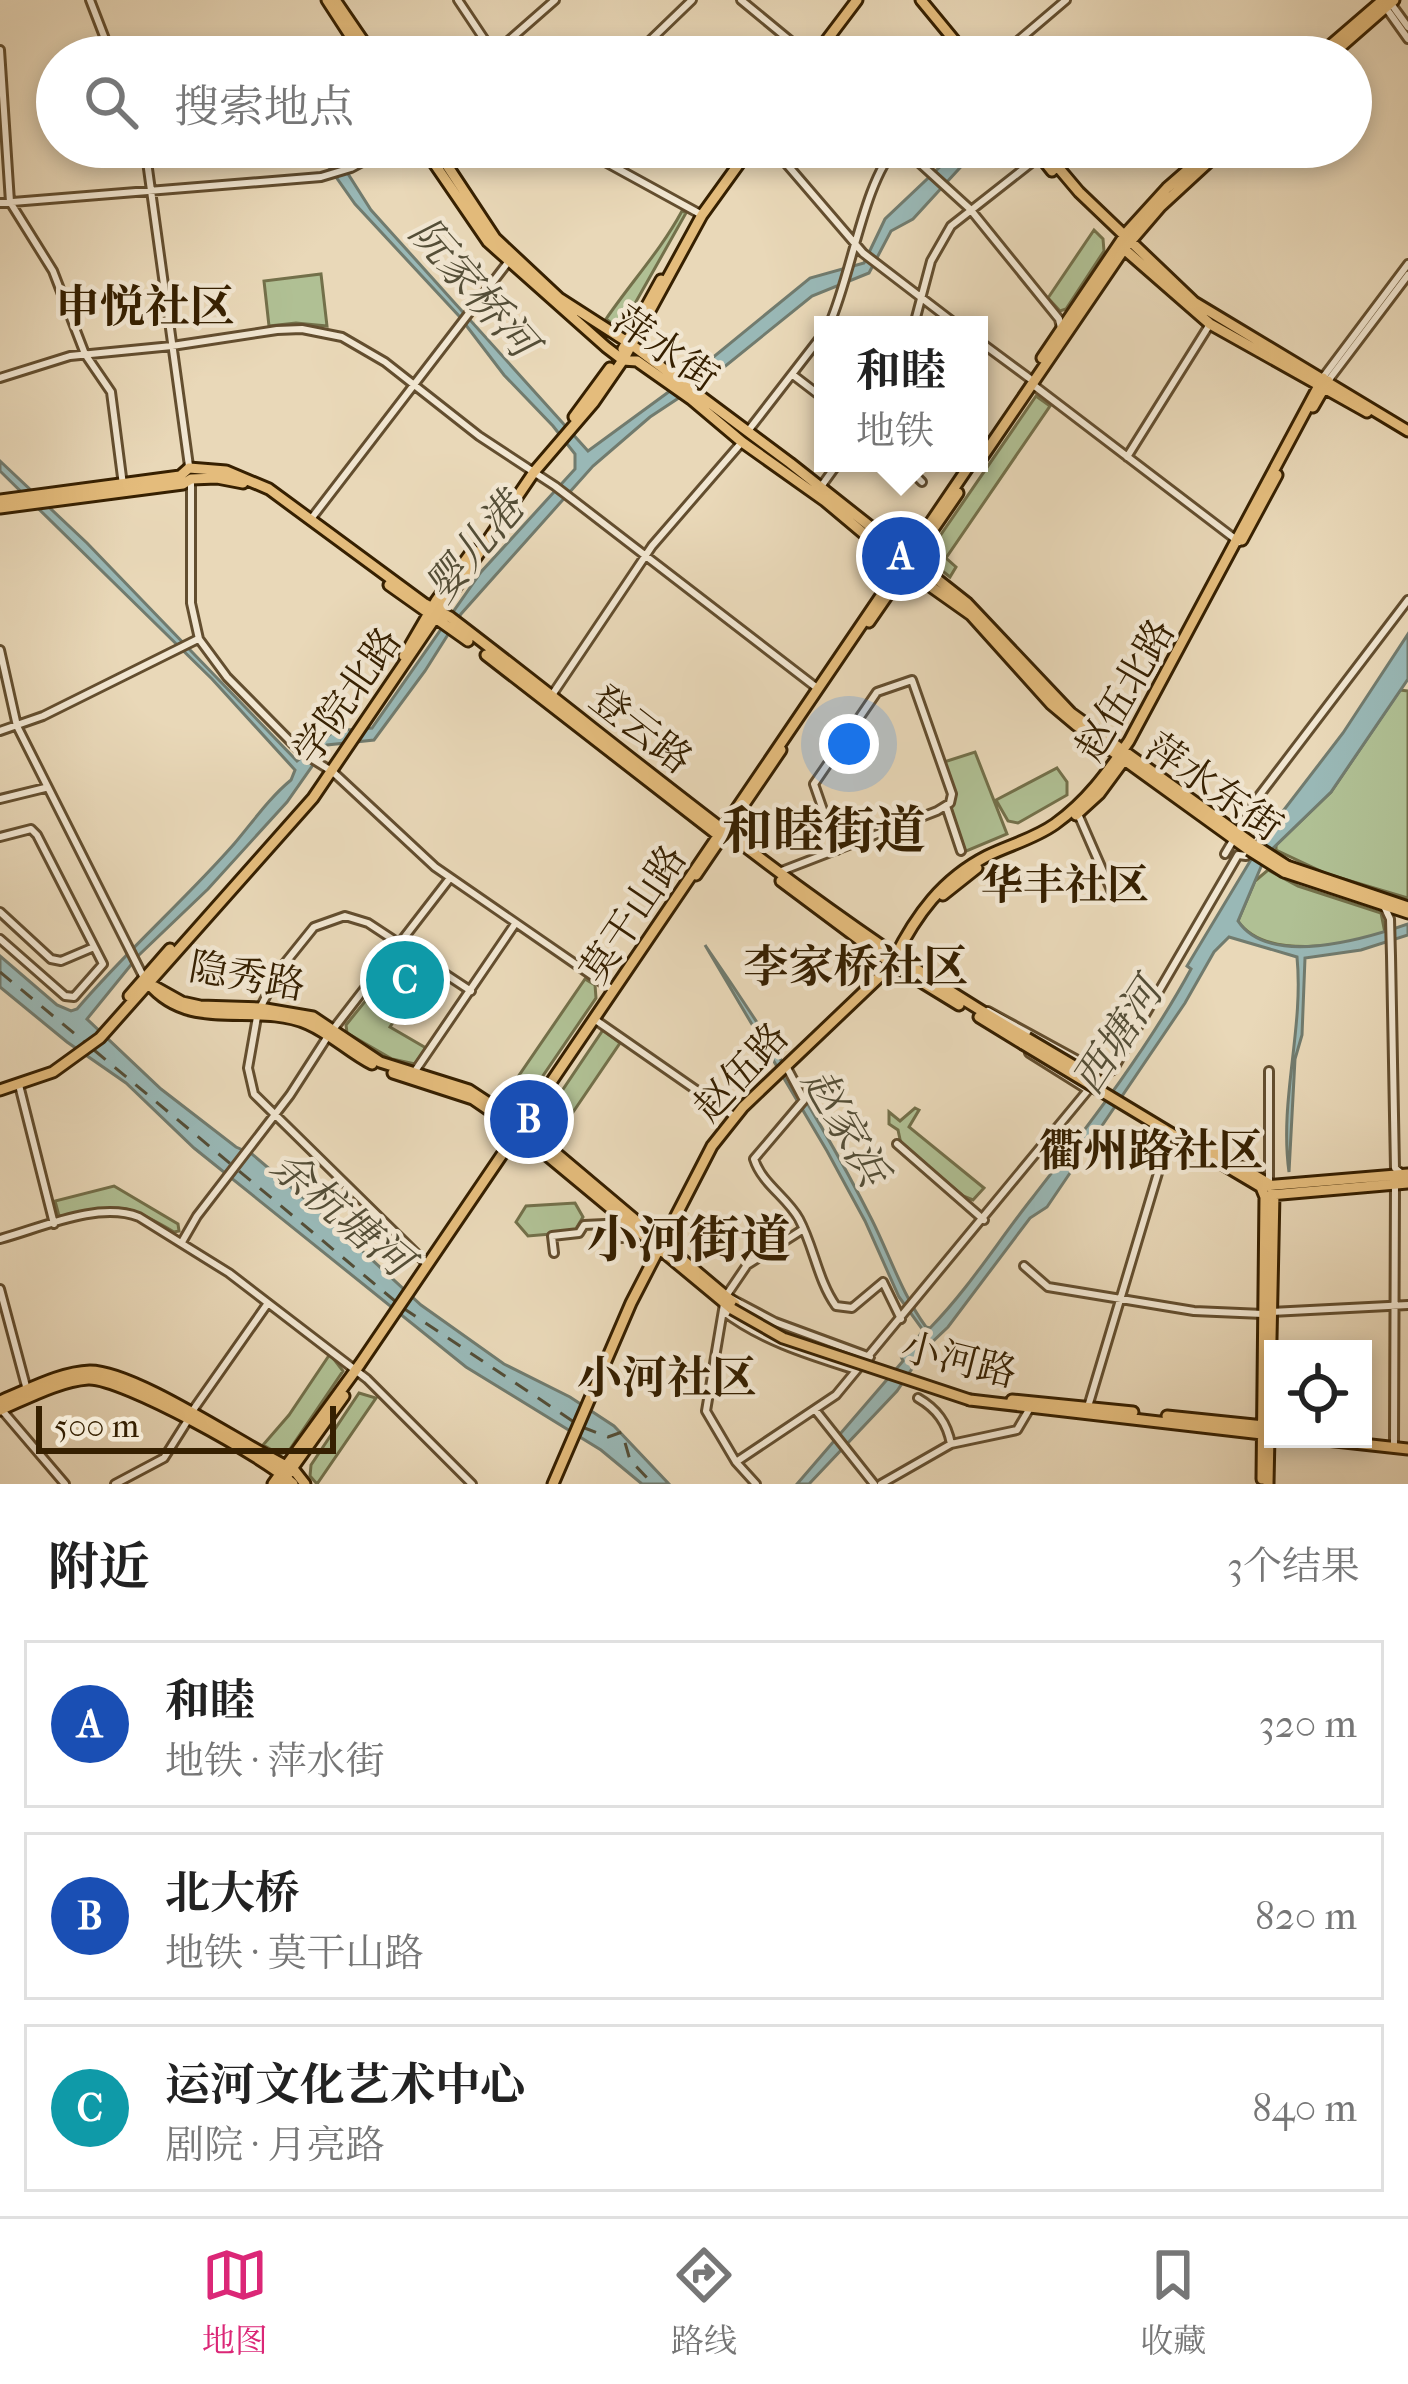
<!DOCTYPE html>
<html lang="zh">
<meta charset="utf-8">
<style>
body{margin:0;font-family:"IM FELL French Canon","Noto Serif SC",serif;background:#f6f6f6;color:#222}
.controls{position:absolute;right:36px;bottom:36px;display:grid;overflow:hidden;border-radius:0px;box-shadow:0 6px 18px #0003}
.controls button{width:108px;height:108px;display:grid;place-items:center;padding:0;border:0;border-bottom:3px solid #e0e0e0;background:#fff;color:#222;font:60px sans-serif}
.scale{position:absolute;left:36px;bottom:30px;width:300px;box-sizing:border-box;padding-left:12px;border:6px solid #362001;border-top:0;font-size:33px;line-height:42px;white-space:nowrap;color:#362001;-webkit-text-stroke:9px #f1e6d1;paint-order:stroke}
.you{position:absolute;left:849px;top:744px;width:42px;height:42px;margin:-30px;border:9px solid #fff;border-radius:50%;background:#1a73e8;box-shadow:0 0 0 18px #1a73e833}
.badge{display:grid;place-items:center;width:78px;height:78px;border-radius:50%;background:#db2777;color:#fff;font-size:39px;font-weight:700}
.pin{position:absolute;translate:-50% -50%;border:6px solid #fff;box-shadow:0 3px 12px #0006}
.popup{position:absolute;left:814px;top:316px;width:174px;height:156px;box-sizing:border-box;display:grid;place-content:center;border-radius:0px;background:#fff;filter:drop-shadow(0 3px 9px #0005);font-size:39px;white-space:nowrap;color:#767676}
.popup b{font-size:45px;color:#222}
.popup::after{content:'';position:absolute;left:50%;top:100%;margin-left:-24px;border:24px solid transparent;border-top-color:#fff}
.list{margin:0;padding:0;list-style:none}
h2{display:flex;justify-content:space-between;align-items:center;height:156px;margin:0;padding:0 48px;font-size:51px}
h2 small{font-size:39px;font-weight:400;color:#767676}
.list li{display:grid;grid-template-columns:78px 1fr auto;gap:36px;align-items:center;box-sizing:border-box;height:168px;margin:0 24px 24px;padding:0 24px;border:3px solid #e0e0e0;border-radius:0px}
.list b{display:block;font-size:45px;white-space:nowrap}
.list p{margin:0;font-size:39px;white-space:nowrap;color:#767676}
.list em{font-size:39px;font-style:normal;color:#767676}
.icon{flex:none;width:66px;height:66px;fill:none;stroke:currentColor;stroke-width:2;stroke-linecap:round;stroke-linejoin:round}
.map{position:relative;flex:none;width:1408px;height:1484px;overflow:hidden}
.search{position:absolute;background:#fff;box-shadow:0 6px 18px #0003;left:36px;right:36px;top:36px;height:132px;display:flex;align-items:center;gap:30px;box-sizing:border-box;padding:0 42px;border-radius:66px;color:#767676;font-size:45px}
.sheet{height:732px;background:#fff}
nav{display:flex;justify-content:space-around;align-items:center;box-sizing:border-box;height:168px;border-top:3px solid #e0e0e0;background:#fff;font-size:33px;color:#767676}
nav a{display:grid;justify-items:center;gap:6px}
nav .on{color:#db2777}
.map>svg:first-child{display:block}
.green{fill:#b0c094;stroke:#73704a;stroke-width:3}
.water{fill:#99b8b6;stroke:#717b6e;stroke-width:3}
.lines{fill:none;stroke-linecap:round;stroke-linejoin:round}
.ferry{stroke:#544e37;stroke-width:3;stroke-dasharray:15 12;stroke-linecap:butt}
.minor-casing{stroke:#634e2f;stroke-width:12}
.major-casing{stroke:#362001;stroke-width:15}
.minor{stroke:#f1e6d1;stroke-width:6}
.major{stroke:#e4bc7c;stroke-width:9}
.major-bridge-casing{stroke:#362001;stroke-width:15;stroke-linecap:butt}
.major-bridge{stroke:#e4bc7c;stroke-width:9}
.labels{text-anchor:middle;dominant-baseline:central;stroke-width:9;stroke-linejoin:round;paint-order:stroke}
.street-label{font-size:39px;fill:#362001;stroke:#f1e6d1}
.water-label{font-size:42px;font-style:italic;fill:#544e37;stroke:#f1e6d1}
.neighbourhood-label{font-size:42px;font-weight:bold;fill:#362001;stroke:#f1e6d1}
.quarter-label{font-size:45px;font-weight:bold;fill:#362001;stroke:#f1e6d1}
.district-label{font-size:51px;font-weight:bold;fill:#362001;stroke:#f1e6d1}
</style>
<div class="map">
<svg width="1408" height="1484" viewBox="0 0 1408 1484">
<rect width="100%" height="100%" fill="#e9d8b8"/>
<filter id="stains"><feTurbulence type="fractalNoise" baseFrequency=".00167" numOctaves="4"/><feColorMatrix values="0 0 0 0 .2 0 0 0 0 .09 0 0 0 0 .02 0 0 0 .5 -.17"/></filter>
<radialGradient id="worn" r=".72"><stop offset=".6" stop-color="#630" stop-opacity="0"/><stop offset="1" stop-color="#630" stop-opacity=".3"/></radialGradient>
<path class="green" d="M682,211l4,2 -66,117 -14,-11c26,-38 55,-69 76,-108z
M1094,230l9,9 1,12 -38,58 -6,2 -12,-13z
M321,274l6,52 -31,-3 -27,3 -5,-45z
M1036,396l14,10 -104,152 10,9 -6,10 -19,-15 -2,-10z
M1400,690l8,1v207l-81,-24 -51,-24v-5l55,-53z
M975,752l32,82 -43,18 -15,-45 7,-13 -12,-32z
M1057,768l10,14v13l-49,28 -10,-2 -12,-21z
M1268,870l30,16 83,27 4,20c-39,13 -120,27 -147,-12l17,-40z
M585,979l10,6 1,13 -71,104 -6,7 -9,1 -10,-7z
M375,989l27,20 -12,18 36,21 -11,16 -23,-5 -45,-26 -1,-8z
M603,1030l17,13 -68,100 -13,-12v-6z
M915,1108l4,2 -10,17 75,61 -11,12 -10,-4 -62,-52 -3,-14 -9,-6v-12l11,9z
M114,1186l64,38 1,7 -5,1c-61,-36 -52,-22 -115,-16l-4,-15z
M575,1203l8,14 -9,15 -46,4 -12,-14 10,-16z
M330,1354l13,17 -55,81 -9,2 -16,-9 26,-30z
M359,1393l17,5 -59,86 -7,-8 1,-11z"/>
<path class="water" d="M315,147h16l40,63 217,241 101,-74 121,-99 54,-15 21,-44 76,-72h18l-66,72 -22,12 -22,42 -57,23 -94,76 -68,45 -57,49 -132,148 -36,57 -51,69 -47,5 -40,57 -79,87 -69,66 -52,64 74,70 75,58 16,7 66,56 103,95 83,59 66,33 44,29 55,58h-27l-41,-34 -135,-83 -272,-219 -68,-65 -59,-41 -67,-55v-31l57,49 14,6 6,-2c49,-58 107,-108 157,-165 18,-21 35,-46 57,-64l4,-10 -83,-91 -212,-208v-10l87,82 210,218 37,-30 38,-3 109,-156 94,-103v-15l-22,-28 -49,-51 -45,-59 -104,-112z
M1408,634v45l-77,113 -65,63 -28,66c31,47 127,18 170,3v11l-47,15 -56,8 -3,77 -7,24 -6,113c-10,-72 15,-143 8,-215l-68,-20 -15,15 -29,51 -138,204 -17,11 -82,109 -22,21 -29,43 -88,93h-12l106,-123 -3,-7 9,-2 14,-22 -24,-33 -34,-76 -38,-70 -122,-206c61,88 119,180 167,275 18,36 30,74 54,107l4,1c40,-41 68,-87 103,-131 57,-74 114,-147 158,-228l-4,-3 83,-138 73,-95z"/>
<g class="lines">
<path class="ferry" d="M0,972l87,72
M94,1050l301,251
M403,1308l171,114
M582,1427l26,10 14,-5 8,28 23,24"/>
<g class="minor-casing">
<path id="minor" d="M90,0l22,57
M458,0l38,57
M741,0l69,57
M1389,1l19,26
M1386,8l22,31
M0,50l10,152 43,69 32,83 26,38 12,93
M490,57l65,-57
M633,57l59,-57
M999,57l67,-57
M145,147l44,319
M578,147l124,68
M772,147l91,106 94,72
M902,147l68,62 89,110 2,9
M0,203l321,-26 30,-9 39,-21
M829,325c22,-47 35,-146 68,-178
M914,325l17,-64 20,-35 89,-70
M979,341l50,37
M793,375l30,23
M1324,376l84,-112
M0,378l70,-22 102,-10 105,-16 25,-1 40,8 43,25 94,74 76,50 262,202
M1328,381l80,-106
M1032,384l207,158
M748,431l75,-97
M1127,457l83,-133
M903,463l19,19
M191,479v124l8,36 28,38 74,75 32,20 102,95 178,123
M820,488l18,-25
M311,519l198,-258
M0,650l17,76 128,254
M550,698l102,-152 90,-104
M0,731l43,-15 155,-77
M0,799l45,-11
M946,806l15,45
M1078,814l37,85
M0,837l31,-8 6,6 66,129 -29,33 -9,-1 -65,-57
M1225,854l34,-58 149,-196
M779,872l158,-61 13,-8 2,-9 -40,-114 -35,12 -63,92 23,66
M1384,906l6,13 1,37 4,212 7,6
M0,912l51,47 10,2 33,-14
M260,1008l21,-40 33,-41 31,-11 23,7 103,68
M988,1011l117,64
M257,1017l-9,51 6,26 172,169
M597,1021l138,96
M1029,1053l59,37
M786,1066l18,34 -50,59c8,25 33,38 45,60 15,28 19,62 37,87l16,2 31,-26 18,37
M415,1071l100,-147
M1269,1071v110
M19,1085l35,139
M897,1144l87,76
M802,1230l-55,35 -21,31 49,26 95,35
M0,1239c41,-11 98,-38 139,-22l90,56 138,106 105,105
M182,1242l15,-26 93,-121 38,-59 122,-158
M554,1253l-2,-17 27,-3 5,-8 21,-1 17,14 9,-11
M1024,1266l24,21 146,24 69,3
M0,1289l27,101
M724,1304l-18,107 30,51 20,22
M723,1311c39,30 86,44 133,59
M1271,1312l137,-7
M918,1398c19,11 29,25 33,46
M1,1409l64,75
M1087,1410l80,-267
M816,1411l58,73
M191,1413l77,-110
M1394,1443l1,-259
M736,1462l100,-67 262,-317 15,-8 125,-215 8,1 15,-21 1,-8
M115,1484l49,-26 24,-38
M881,1484l70,-40 66,-14 13,-22"/>
</g>
<g class="major-casing">
<path id="major" d="M327,0l37,57
M335,0l39,57
M921,0l47,57
M814,57l43,-57
M1317,57l66,-57
M1329,57l65,-57
M423,147l65,95 118,105 17,13 14,1 54,38 51,43 83,59 81,68 65,46 80,89 25,21 173,125
M435,147l60,91 64,60 73,47 158,118 177,140 104,110 182,131
M1033,147l19,24
M1041,147l38,45 115,110 214,129
M1124,249l86,75 157,88
M623,349l38,-69
M1042,358l85,-126 40,-44 47,-41
M1313,407l15,-26
M574,417l36,-49
M979,462l145,-213 36,-42 65,-60
M0,500l180,-24 9,-8 37,3 43,18 156,115 25,13c189,144 370,301 577,421
M0,508l183,-24 8,-5 26,-1 26,5
M1242,540l35,-65
M389,585l79,56
M869,622l89,-129
M486,655l233,181
M404,656l32,-55 37,-51
M1076,815l23,-21 28,-38
M1287,866l121,41
M1284,872l124,41
M696,875l85,-125
M781,881l111,83 67,41
M943,895l34,-27
M894,959c22,-44 48,-80 93,-103 22,-11 47,-17 68,-32 32,-23 52,-51 74,-83l194,-363
M148,983l34,19 18,4 60,2 53,9 67,45 89,28 56,37 210,177
M148,983c43,52 107,18 160,41 23,10 42,29 64,40
M129,996l41,-47
M979,1017l44,27
M393,1073l80,26 35,24 224,186
M0,1090l53,-18 47,-34 213,-240 221,-326 60,-70 29,-42 79,-145 49,-68
M1204,1146l65,38 5,9 -6,291
M1202,1152l59,35 4,10 -3,282
M1264,1186l144,-12
M1270,1195l138,-12
M970,1400l292,34
M1012,1400l121,12
M0,1401c28,-11 60,-29 90,-30 46,0 157,77 204,99l11,14
M0,1410c26,-11 59,-29 88,-31 33,-2 180,80 205,105
M1167,1416l97,10
M1317,1439l91,10
M273,1484l87,-120 611,-901
M281,1484l63,-88
M553,1484l78,-181 81,-157 31,-39 151,-144"/>
</g>
<use href="#minor" class="minor"/>
<use href="#major" class="major"/>
<g class="major-bridge-casing">
<path id="major-bridge" d="M1253,844l34,22
M1249,850l35,22
M1027,1038l76,45
M1023,1044l179,108
M732,1309l51,29 187,62"/>
</g>
<use href="#major-bridge" class="major-bridge"/>
</g>
<g class="labels">
<g class="street-label">
<text transform="translate(666 349) rotate(35)">萍水街</text>
<text transform="translate(1125 690) rotate(-60)">赵伍北路</text>
<text transform="translate(347 696) rotate(-55)">学院北路</text>
<text transform="translate(641 729) rotate(38)">登云路</text>
<text transform="translate(1214 787) rotate(35)">萍水东街</text>
<text transform="translate(633 914) rotate(-56)">莫干山路</text>
<text transform="translate(247 976) rotate(10)">隐秀路</text>
<text transform="translate(741 1072) rotate(-47)">赵伍路</text>
<text transform="translate(959 1360) rotate(14)">小河路</text>
</g>
<g class="water-label">
<text transform="translate(473 288) rotate(49)">阮家桥河</text>
<text transform="translate(475 548) rotate(-50)">婴儿港</text>
<text transform="translate(1118 1037) rotate(-57)">西塘河</text>
<text transform="translate(845 1127) rotate(60)">赵家浜</text>
<text transform="translate(341 1214) rotate(40)">余杭塘河</text>
</g>
<g class="neighbourhood-label">
<text x="1065" y="885">华丰社区</text>
</g>
<g class="quarter-label">
<text x="145" y="307">申悦社区</text>
<text x="856" y="967">李家桥社区</text>
<text x="1151" y="1151">衢州路社区</text>
<text x="667" y="1378">小河社区</text>
</g>
<g class="district-label">
<text x="824" y="831">和睦街道</text>
<text x="689" y="1240">小河街道</text>
</g>
</g>
<rect width="100%" height="100%" filter="url(#stains)"/>
<rect width="100%" height="100%" fill="url(#worn)"/>
</svg>
<div class="controls">
<button><svg class="icon" aria-label="locate" viewBox="0 0 24 24"><circle cx="12" cy="12" r="6"/><path d="M12 2v4M12 18v4M2 12h4M18 12h4"/></svg></button>
</div>
<div class="scale">500 m</div>
<div class="you"></div>
<div class="pin badge" style="left:901px;top:556px;background:#1a4fb4">A</div>
<div class="popup"><b>和睦</b>地铁</div>
<div class="pin badge" style="left:529px;top:1119px;background:#1a4fb4">B</div>
<div class="pin badge" style="left:405px;top:980px;background:#0f9aa8">C</div>
<div class="search"><svg class="icon" aria-label="search" viewBox="0 0 24 24"><circle cx="10" cy="10" r="6"/><path d="M15 15l6 6"/></svg>搜索地点</div>
</div>
<section class="sheet">
<h2>附近<small>3个结果</small></h2>
<ul class="list">
<li><span class="badge" style="background:#1a4fb4">A</span><div><b>和睦</b><p>地铁 · 萍水街</p></div><em>320 m</em></li>
<li><span class="badge" style="background:#1a4fb4">B</span><div><b>北大桥</b><p>地铁 · 莫干山路</p></div><em>820 m</em></li>
<li><span class="badge" style="background:#0f9aa8">C</span><div><b>运河文化艺术中心</b><p>剧院 · 月亮路</p></div><em>840 m</em></li>
</ul>
</section>
<nav>
<a class="on"><svg class="icon" aria-label="map" viewBox="0 0 24 24"><path d="M3 6l6-2 6 2 6-2v14l-6 2-6-2-6 2zM9 4v14M15 6v14"/></svg>地图</a>
<a><svg class="icon" aria-label="directions" viewBox="0 0 24 24"><path d="M12 3l9 9-9 9-9-9zM9 14v-3h6M13 9l2 2-2 2"/></svg>路线</a>
<a><svg class="icon" aria-label="saved" viewBox="0 0 24 24"><path d="M7 4h10v16l-5-4-5 4z"/></svg>收藏</a>
</nav>
